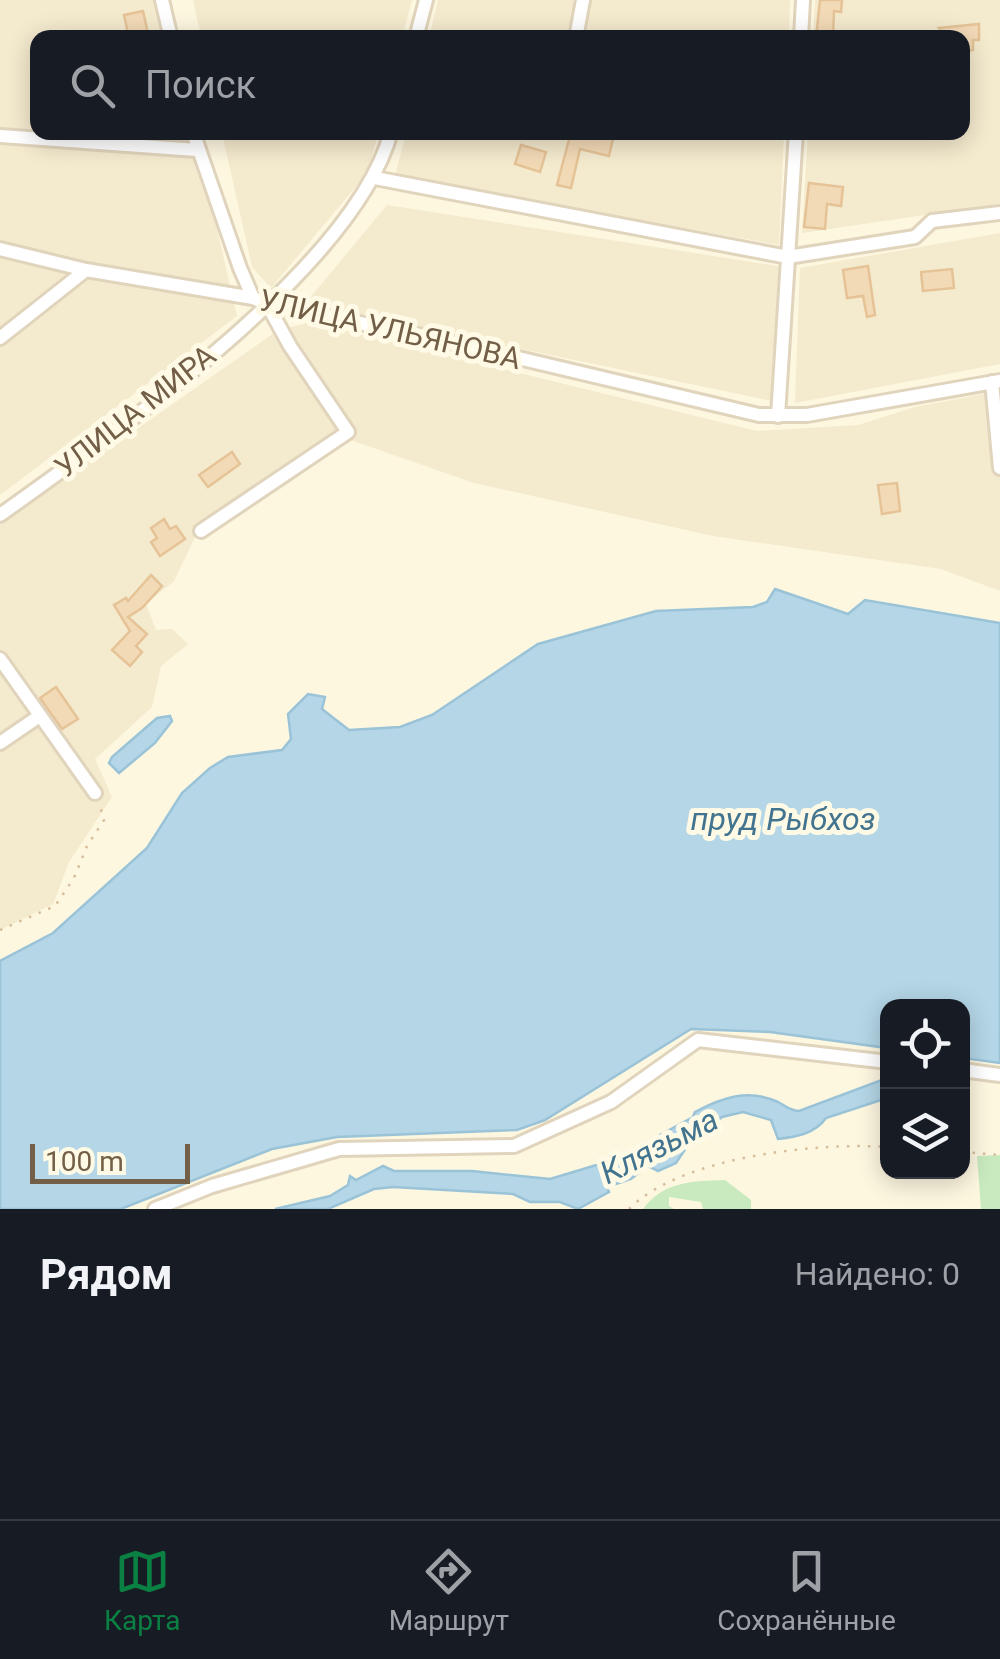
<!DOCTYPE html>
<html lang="ru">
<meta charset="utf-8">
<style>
body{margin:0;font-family:Roboto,sans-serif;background:#242831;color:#f1f3f6}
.controls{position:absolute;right:30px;bottom:30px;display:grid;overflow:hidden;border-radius:20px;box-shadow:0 5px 25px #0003}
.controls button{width:90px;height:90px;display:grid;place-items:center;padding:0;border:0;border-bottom:2px solid #363941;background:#171b24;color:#f1f3f6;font:50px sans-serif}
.scale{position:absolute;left:30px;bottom:25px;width:160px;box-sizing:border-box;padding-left:10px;border:5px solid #735f47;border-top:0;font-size:28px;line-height:35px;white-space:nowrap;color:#735f47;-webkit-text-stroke:8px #fffae6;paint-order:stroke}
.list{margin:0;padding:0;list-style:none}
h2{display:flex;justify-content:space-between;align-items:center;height:130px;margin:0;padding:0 40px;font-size:42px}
h2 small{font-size:32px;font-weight:400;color:#9ea1a6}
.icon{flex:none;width:55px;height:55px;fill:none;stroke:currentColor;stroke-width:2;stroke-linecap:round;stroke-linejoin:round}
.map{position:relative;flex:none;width:1000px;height:1209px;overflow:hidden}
.search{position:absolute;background:#171b24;box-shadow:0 5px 25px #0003;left:30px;right:30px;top:30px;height:110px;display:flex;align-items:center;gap:25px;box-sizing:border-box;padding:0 35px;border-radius:20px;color:#9ea1a6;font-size:38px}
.sheet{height:310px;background:#171b24}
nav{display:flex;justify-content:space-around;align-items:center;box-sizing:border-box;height:140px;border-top:2px solid #363941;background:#171b24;font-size:28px;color:#9ea1a6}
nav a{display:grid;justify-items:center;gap:5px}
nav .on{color:#0b8043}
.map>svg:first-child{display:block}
.residential{fill:#f4eace}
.green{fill:#c8eabe}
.water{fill:#b4d6e6;stroke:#9ac3d8;stroke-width:2.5}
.building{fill:#f3dab7;stroke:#e5c397;stroke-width:2.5}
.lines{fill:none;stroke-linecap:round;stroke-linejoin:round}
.minor-casing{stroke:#e1d4bc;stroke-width:18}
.path{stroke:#d7bd9a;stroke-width:2.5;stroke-dasharray:2.5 8;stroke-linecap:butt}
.minor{stroke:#fff;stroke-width:12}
.labels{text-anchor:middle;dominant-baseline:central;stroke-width:10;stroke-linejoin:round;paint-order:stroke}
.street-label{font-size:30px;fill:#735f47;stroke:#fffae6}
.water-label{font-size:32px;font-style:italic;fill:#43748f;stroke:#fffae6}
</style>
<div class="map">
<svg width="1000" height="1209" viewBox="0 0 1000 1209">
<rect width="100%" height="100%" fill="#fdf7e0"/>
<path class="residential" d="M0,0h164l9,37 -135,1v94l157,1 42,183 -237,179z
M193,0h219l-10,38 -201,-1z
M438,0h352l-1,37 -360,1z
M815,0h185v204l-198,29 6,-100 154,-1v-94l-149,-1z
M222,133h156l-10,39 -97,116 -19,-21z
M406,133h378l-5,112 -384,-69z
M387,205l397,62 -12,134 -467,-97z
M1000,233v131l-205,39 5,-135z
M310,322l447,109 101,-6 57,-18 74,-14 2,6 9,-1v193l-59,-22 -228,-33 -239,-53 -132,-46 -146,98 -22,46 -28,23 10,26 16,-1 16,15 -27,22 -9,41 -57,52 17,38 -43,65 -16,42 -53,26v-405l277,-194z"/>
<path class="green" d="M1000,1155v54h-19l-4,-53z
M725,1180l26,20v9h-48l-2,-7 -32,-5v9l5,3h-31c21,-28 50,-28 82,-29z"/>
<path class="water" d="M775,589l73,25 17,-14 135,23v440l-37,-5 -1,-52h-74l-1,42 -117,-16 -79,-3 -146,91 -28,10 -180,7 -65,12 -151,60h-121v-248l53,-28 94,-85 35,-55 28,-25 18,-11 54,-7 9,-11 -3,-25 20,-20 17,3 -3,12 27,21 51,-3 32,-12 106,-71 118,-33 97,-4 14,-5z
M170,716l2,5 -17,22 -36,30 -10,-10 3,-6 45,-39z
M887,1078v20l-61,20c-11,16 -31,19 -48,21l-7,-19 -28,-8 -21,5 -32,25 -14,21 -18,8 -10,-5 -17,13 -24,8 2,5 -31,17 -18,-7h-30l-17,-8 -120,-7 -19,2 -46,20h-53l55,-13 18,-11 2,-9 6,4 27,-14 11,5h78l78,8 83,-25 23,-12 2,-6 35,-19 2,-5c26,-14 53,-24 83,-10 8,4 10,8 21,9z"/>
<path class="building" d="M820,0h22l-1,12 -7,-1 -1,27h-17z
M143,11l6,27h-20l-5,-23z
M979,24v16h-6v10l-11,1v-13h-14l-9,-10z
M571,132h17l25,7 -4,17 -29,-7 -9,39 -14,-3z
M521,145l25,7 -6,20 -25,-8z
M809,183l34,4 -2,19 -14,-2 -2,25 -21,-2z
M868,266l7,49 -8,2 -4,-21 -16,2 -4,-28z
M952,269l2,19 -31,3 -2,-19z
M232,452l8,12 -32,23 -9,-12z
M897,483l3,28 -18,3 -4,-29z
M164,519l6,10 6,-3 9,13 -25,17 -9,-14 6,-4 -6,-10z
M151,575l11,11 -20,22 -14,9 19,17 -11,12 6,6 -12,14 -18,-16 18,-19 -16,-26 12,-7 2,3z
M56,687l22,32 -16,10 -22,-31z"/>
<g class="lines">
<g class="minor-casing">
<path id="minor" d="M162,0l9,38
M416,38l10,-38
M576,38l7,-38
M801,38l2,-38
M193,132l47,136 13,30
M0,136l197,14
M375,178l413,79 127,-20 17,-16 68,-8
M0,249l86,21 167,28 14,6 175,36 317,75h48l193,-34
M0,338l86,-68
M992,382l8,86
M778,416l18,-284
M0,515c114,-82 354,-246 391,-383
M201,531l147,-99 -58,-86 -23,-42
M0,659l95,134
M0,743l38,-26
M962,1070l38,5
M155,1209l57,-23 127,-37 175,-3 97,-44 87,-62 190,22"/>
</g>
<path class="path" d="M0,930l55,-24 19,-28 13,-32 17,-26 -5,-17
M962,1152l38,3
M629,1209c51,-52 187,-67 259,-62"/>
<use href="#minor" class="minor"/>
</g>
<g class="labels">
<g class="street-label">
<text transform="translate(390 329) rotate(13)">УЛИЦА УЛЬЯНОВА</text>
<text transform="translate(135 411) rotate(-38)">УЛИЦА МИРА</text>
</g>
<g class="water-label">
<text x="783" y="819">пруд Рыбхоз</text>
<text transform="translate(659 1146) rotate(-27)">Клязьма</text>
</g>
</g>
</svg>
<div class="controls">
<button><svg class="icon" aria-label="locate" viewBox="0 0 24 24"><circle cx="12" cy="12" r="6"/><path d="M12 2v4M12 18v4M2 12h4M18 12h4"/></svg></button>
<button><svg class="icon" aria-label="layers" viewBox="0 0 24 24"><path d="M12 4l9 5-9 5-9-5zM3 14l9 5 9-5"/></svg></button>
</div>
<div class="scale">100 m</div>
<div class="search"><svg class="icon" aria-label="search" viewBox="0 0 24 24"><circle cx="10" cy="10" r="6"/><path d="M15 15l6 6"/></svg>Поиск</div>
</div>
<section class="sheet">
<h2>Рядом<small>Найдено: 0</small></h2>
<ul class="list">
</ul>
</section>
<nav>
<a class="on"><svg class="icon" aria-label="map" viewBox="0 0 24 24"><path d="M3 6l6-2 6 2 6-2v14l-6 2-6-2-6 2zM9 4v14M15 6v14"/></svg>Карта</a>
<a><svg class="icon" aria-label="directions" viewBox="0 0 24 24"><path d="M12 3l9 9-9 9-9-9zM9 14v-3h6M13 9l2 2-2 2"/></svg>Маршрут</a>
<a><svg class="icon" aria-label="saved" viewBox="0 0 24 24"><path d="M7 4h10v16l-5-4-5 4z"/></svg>Сохранённые</a>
</nav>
